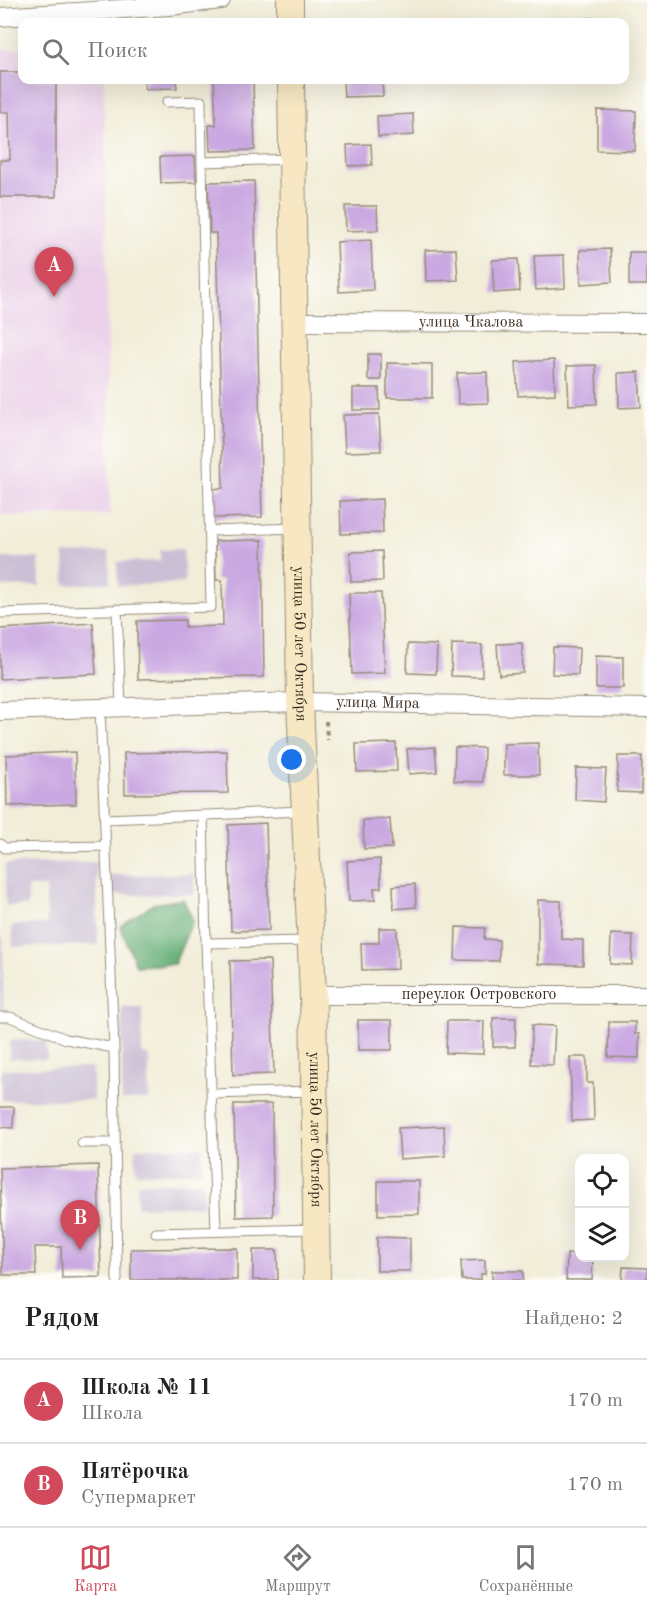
<!DOCTYPE html>
<html lang="ru">
<meta charset="utf-8">
<style>
body{margin:0;font-family:"Old Standard TT",serif;background:#f6f6f6;color:#222}
.controls{position:absolute;right:18px;bottom:18px;display:grid;overflow:hidden;border-radius:12px;box-shadow:0 6px 24px #0002}
.controls button{width:54px;height:54px;display:grid;place-items:center;padding:0;border:0;border-bottom:2px solid #e0e0e0;background:#fff;color:#222;font:30px sans-serif}
.you{position:absolute;left:292px;top:760px;width:21px;height:21px;margin:-15px;border:4px solid #fff;border-radius:50%;background:#1a73e8;box-shadow:0 0 0 9px #1a73e833}
.badge{display:grid;place-items:center;width:39px;height:39px;border-radius:50%;background:#d1495b;color:#fff;font-size:20px;font-weight:700}
.pin{position:absolute;translate:-50% -50px;filter:drop-shadow(0 2px 3px #0008)}
.pin::after{content:'';position:absolute;top:32px;width:21px;height:18px;background:inherit;clip-path:polygon(0 0,100% 0,50% 100%)}
.list{margin:0;padding:0;list-style:none}
h2{display:flex;justify-content:space-between;align-items:center;height:78px;margin:0;padding:0 24px;font-size:26px}
h2 small{font-size:20px;font-weight:400;color:#767676}
.list li{display:grid;grid-template-columns:39px 1fr auto;gap:18px;align-items:center;box-sizing:border-box;height:84px;padding:0 24px;border-top:2px solid #e0e0e0}
.list b{display:block;font-size:22px;white-space:nowrap}
.list p{margin:0;font-size:20px;white-space:nowrap;color:#767676}
.list em{font-size:20px;font-style:normal;color:#767676}
.icon{flex:none;width:33px;height:33px;fill:none;stroke:currentColor;stroke-width:2;stroke-linecap:round;stroke-linejoin:round}
.map{position:relative;flex:none;width:647px;height:1280px;overflow:hidden}
.search{position:absolute;background:#fff;box-shadow:0 6px 24px #0002;left:18px;right:18px;top:18px;height:66px;display:flex;align-items:center;gap:15px;box-sizing:border-box;padding:0 21px;border-radius:12px;color:#767676;font-size:22px}
.sheet{height:246px;background:#fff}
nav{display:flex;justify-content:space-around;align-items:center;box-sizing:border-box;height:84px;border-top:2px solid #e0e0e0;background:#fff;font-size:16px;color:#767676}
nav a{display:grid;justify-items:center;gap:3px}
nav .on{color:#d1495b}
.map>svg:first-child{display:block}
.built{fill:#ecd1ea}
.industrial{fill:#cbbfd5}
.forest{fill:#63ad76;stroke:#4f6c4a;stroke-width:1.5}
.building{fill:#caa8e2}
.lines{fill:none;stroke-linecap:round;stroke-linejoin:round}
.service-casing{stroke:#968c7b;stroke-width:11}
.minor-casing{stroke:#968c7b;stroke-width:20}
.secondary-casing{stroke:#968c7b;stroke-width:28}
.path{stroke:#968c7b;stroke-width:4;stroke-dasharray:4.5 4.5;stroke-linecap:butt}
.service{stroke:#fff;stroke-width:9}
.minor{stroke:#fff;stroke-width:18}
.secondary{stroke:#f7e8c3;stroke-width:26}
.labels{text-anchor:middle;dominant-baseline:central;stroke-width:4.5;stroke-linejoin:round;paint-order:stroke}
.street-label{font-size:16px;fill:#3b2a1e;stroke:#fdfcf7}
</style>
<div class="map">
<svg width="647" height="1280" viewBox="0 0 647 1280">
<rect width="100%" height="100%" fill="#fdfcf7"/>
<filter id="ink" filterUnits="userSpaceOnUse"><feTurbulence type="fractalNoise" baseFrequency=".0167" numOctaves="2"/><feDisplacementMap in="SourceGraphic" scale="12" xChannelSelector="R" yChannelSelector="G"/><feConvolveMatrix kernelMatrix="1 2 1 2 8 2 1 2 1" color-interpolation-filters="sRGB"/></filter>
<filter id="wash" filterUnits="userSpaceOnUse"><feTurbulence type="fractalNoise" baseFrequency=".008" numOctaves="4" result="noise"/><feDisplacementMap in="SourceGraphic" scale="24" xChannelSelector="R" yChannelSelector="G"/><feGaussianBlur stdDeviation="1.35" result="paint"/><feColorMatrix in="noise" values="0 0 0 0 0 0 0 0 0 0 0 0 0 0 0 0 0 1.4 0 .05"/><feComposite in="paint" operator="in"/></filter>
<g filter="url(#wash)">
<rect width="100%" height="100%" fill="#f1edd8"/>
<path class="built" d="M22,49v31h82l6,435 -110,1v-466z"/>
<path class="industrial" d="M183,549l2,34 -67,3 -1,-24 43,-1v-11z
M109,552l1,31 -45,2 -1,-31z
M0,558h39l1,28 -40,1z
M96,862l2,83 -85,2 -1,-22 35,-1 -1,-37h-18v19h-22l-1,-42z
M194,874l1,20 -83,1 -1,-20z
M0,937h3v75h-3z
M122,1007h20v47l7,1v45h-27z
M10,1040l37,1v18h-38z
M93,1068v32h-91l-1,-31z
M202,1147v25l-66,1 -1,-25z
M204,1182v24l-67,1v-24z"/>
<path class="forest" d="M183,899l10,21 -19,44 -38,2 -16,-40 33,-22z"/>
<g id="blocks">
<path class="building" d="M586,18h25v4h-25z
M0,72h22v8h34v117h-56v-37h10l-1,-48h-9z
M145,80h31l1,8 -32,1z
M214,80h39l2,70 -45,1 -1,-26h7z
M343,80h39l1,16 -39,1z
M597,110l39,1 -1,40 -38,-1z
M413,114l1,21 -36,2 -1,-21z
M371,144l1,21 -24,1 -1,-21z
M195,156l1,26 -35,1 -1,-26z
M254,181l8,336 -48,1 -1,-29 10,-1 -7,-255h-6l-2,-51z
M345,206h32l1,24 -32,1z
M371,240l2,50 -34,2 -2,-50z
M456,249l2,31 -32,1 -1,-31z
M610,249l2,33 -31,2 -1,-34z
M629,252h18v33h-18z
M564,255l1,33 -29,2 -2,-34z
M518,259l2,32 -26,2 -2,-33z
M368,354h13v26h-13z
M554,360l1,34 -37,2 -2,-34z
M387,363l45,1v34h-45z
M596,365l1,39 -28,1 -2,-39z
M487,372l1,31 -30,1 -1,-31z
M639,372l2,35 -22,1 -1,-35z
M353,388h26l1,22h-27z
M379,414l2,37 -36,1 -2,-37z
M382,499l1,34 -42,1 -1,-33z
M262,540l2,137 -126,2 -1,-58 48,-1v7l38,-1 -1,-46h-6l-1,-39z
M382,551l1,30 -32,1 -1,-30z
M349,593h32l4,80 -33,1z
M93,623l3,51 -96,5v-50z
M522,643l1,30 -24,2 -2,-31z
M408,644l29,1 -1,29 -29,-1z
M452,644l30,1v32l-31,-1z
M553,647l26,1 -1,27 -26,-1z
M596,656l27,1v31h-27z
M396,743l1,28 -40,1 -1,-28z
M538,743l1,32h-35v-31z
M435,747l2,25 -28,2 -2,-25z
M455,747l29,1 -1,34 -29,-1z
M227,751l1,42 -103,1 -1,-41z
M75,752l1,52 -69,2 -1,-51z
M618,756h24l-1,37 -24,-1z
M576,768l30,1 -2,33 -29,-2z
M390,819l2,29 -28,1 -1,-29z
M266,823l3,107 -38,1 -3,-106z
M380,859l1,29h-7l1,12 -26,1 -2,-40z
M415,884l1,23 -22,2 -1,-23z
M538,900l23,1v38l22,1v25l-45,-1z
M456,927l29,1 -1,11 15,1v21l-44,-1z
M379,928h18l1,41 -36,1 -1,-27h18z
M611,934l22,1 -1,30 -22,-1z
M270,960l4,114 -41,1 -3,-114z
M493,1018h23l-1,29h-22z
M358,1020h34v30h-34z
M447,1021h37l-1,33 -37,-1z
M609,1022h26v12h4v24l-31,-1z
M532,1025l23,1 -2,39 -22,-1z
M570,1057h17v26h6l1,37 -22,1z
M234,1104h38l1,112 -37,1z
M0,1107h14l-1,21 -13,-1z
M444,1126l1,30 -45,3 -2,-31z
M98,1165l3,112 -39,1 -1,-31h-26l1,28h-33l-3,-107z
M378,1181h41v33l-41,1z
M377,1237l33,1v33h-33z
M237,1248v32h-106v-31z
M253,1250h24l1,30h-25z
M567,1254l13,1v3h13l-1,22h-26z
M485,1260v14h-4v6h-19l-1,-19z
M623,1267l24,1v12h-25z
M492,1271h31v9h-31z"/>
</g>
</g>
<g filter="url(#ink)">
<use href="#blocks" fill-opacity="0" stroke="#968c7b" stroke-width="1.5"/>
<g class="lines">
<g class="service-casing">
<path id="service" d="M167,102l34,-1 1,61
M209,531l87,-3
M117,609l4,98
M0,613l211,-6 -9,-445 89,-3
M100,708l14,340 3,232
M203,815l3,128
M105,819l199,-8
M0,844l5,4 101,-2
M0,1017h10l56,22 48,9
M212,1094l101,-3
M82,1143h32
M216,1231l-10,-288 102,-2
M156,1233l158,-4"/>
</g>
<g class="minor-casing">
<g id="minor">
<path d="M0,17l169,-11 52,-6"/>
<path id="s1" d="M295,322l352,1"/>
<path id="s2" d="M0,711l300,-9 347,6"/>
<path id="s3" d="M313,995h334"/>
</g>
</g>
<g class="secondary-casing">
<g id="secondary">
<path d="M290,0v22"/>
<path id="s4" d="M291,80l9,622 13,293 4,285"/>
</g>
</g>
<path class="path" d="M326,721l1,19"/>
<use href="#service" class="service"/>
<use href="#minor" class="minor"/>
<use href="#secondary" class="secondary"/>
</g>
</g>
<g class="labels">
<g class="street-label">
<text stroke="none"><textPath href="#s1" startOffset="176">улица Чкалова</textPath></text>
<text stroke="none"><textPath href="#s4" startOffset="564">улица 50 лет Октября</textPath></text>
<text stroke="none"><textPath href="#s2" startOffset="378">улица Мира</textPath></text>
<text stroke="none"><textPath href="#s3" startOffset="166">переулок Островского</textPath></text>
<text stroke="none"><textPath href="#s4" startOffset="1050">улица 50 лет Октября</textPath></text>
</g>
</g>
</svg>
<div class="controls">
<button><svg class="icon" aria-label="locate" viewBox="0 0 24 24"><circle cx="12" cy="12" r="6"/><path d="M12 2v4M12 18v4M2 12h4M18 12h4"/></svg></button>
<button><svg class="icon" aria-label="layers" viewBox="0 0 24 24"><path d="M12 4l9 5-9 5-9-5zM3 14l9 5 9-5"/></svg></button>
</div>
<div class="you"></div>
<div class="pin badge" style="left:54px;top:297px">A</div>
<div class="pin badge" style="left:80px;top:1250px">B</div>
<div class="search"><svg class="icon" aria-label="search" viewBox="0 0 24 24"><circle cx="10" cy="10" r="6"/><path d="M15 15l6 6"/></svg>Поиск</div>
</div>
<section class="sheet">
<h2>Рядом<small>Найдено: 2</small></h2>
<ul class="list">
<li><span class="badge">A</span><div><b>Школа № 11</b><p>Школа</p></div><em>170 m</em></li>
<li><span class="badge">B</span><div><b>Пятёрочка</b><p>Супермаркет</p></div><em>170 m</em></li>
</ul>
</section>
<nav>
<a class="on"><svg class="icon" aria-label="map" viewBox="0 0 24 24"><path d="M3 6l6-2 6 2 6-2v14l-6 2-6-2-6 2zM9 4v14M15 6v14"/></svg>Карта</a>
<a><svg class="icon" aria-label="directions" viewBox="0 0 24 24"><path d="M12 3l9 9-9 9-9-9zM9 14v-3h6M13 9l2 2-2 2"/></svg>Маршрут</a>
<a><svg class="icon" aria-label="saved" viewBox="0 0 24 24"><path d="M7 4h10v16l-5-4-5 4z"/></svg>Сохранённые</a>
</nav>
